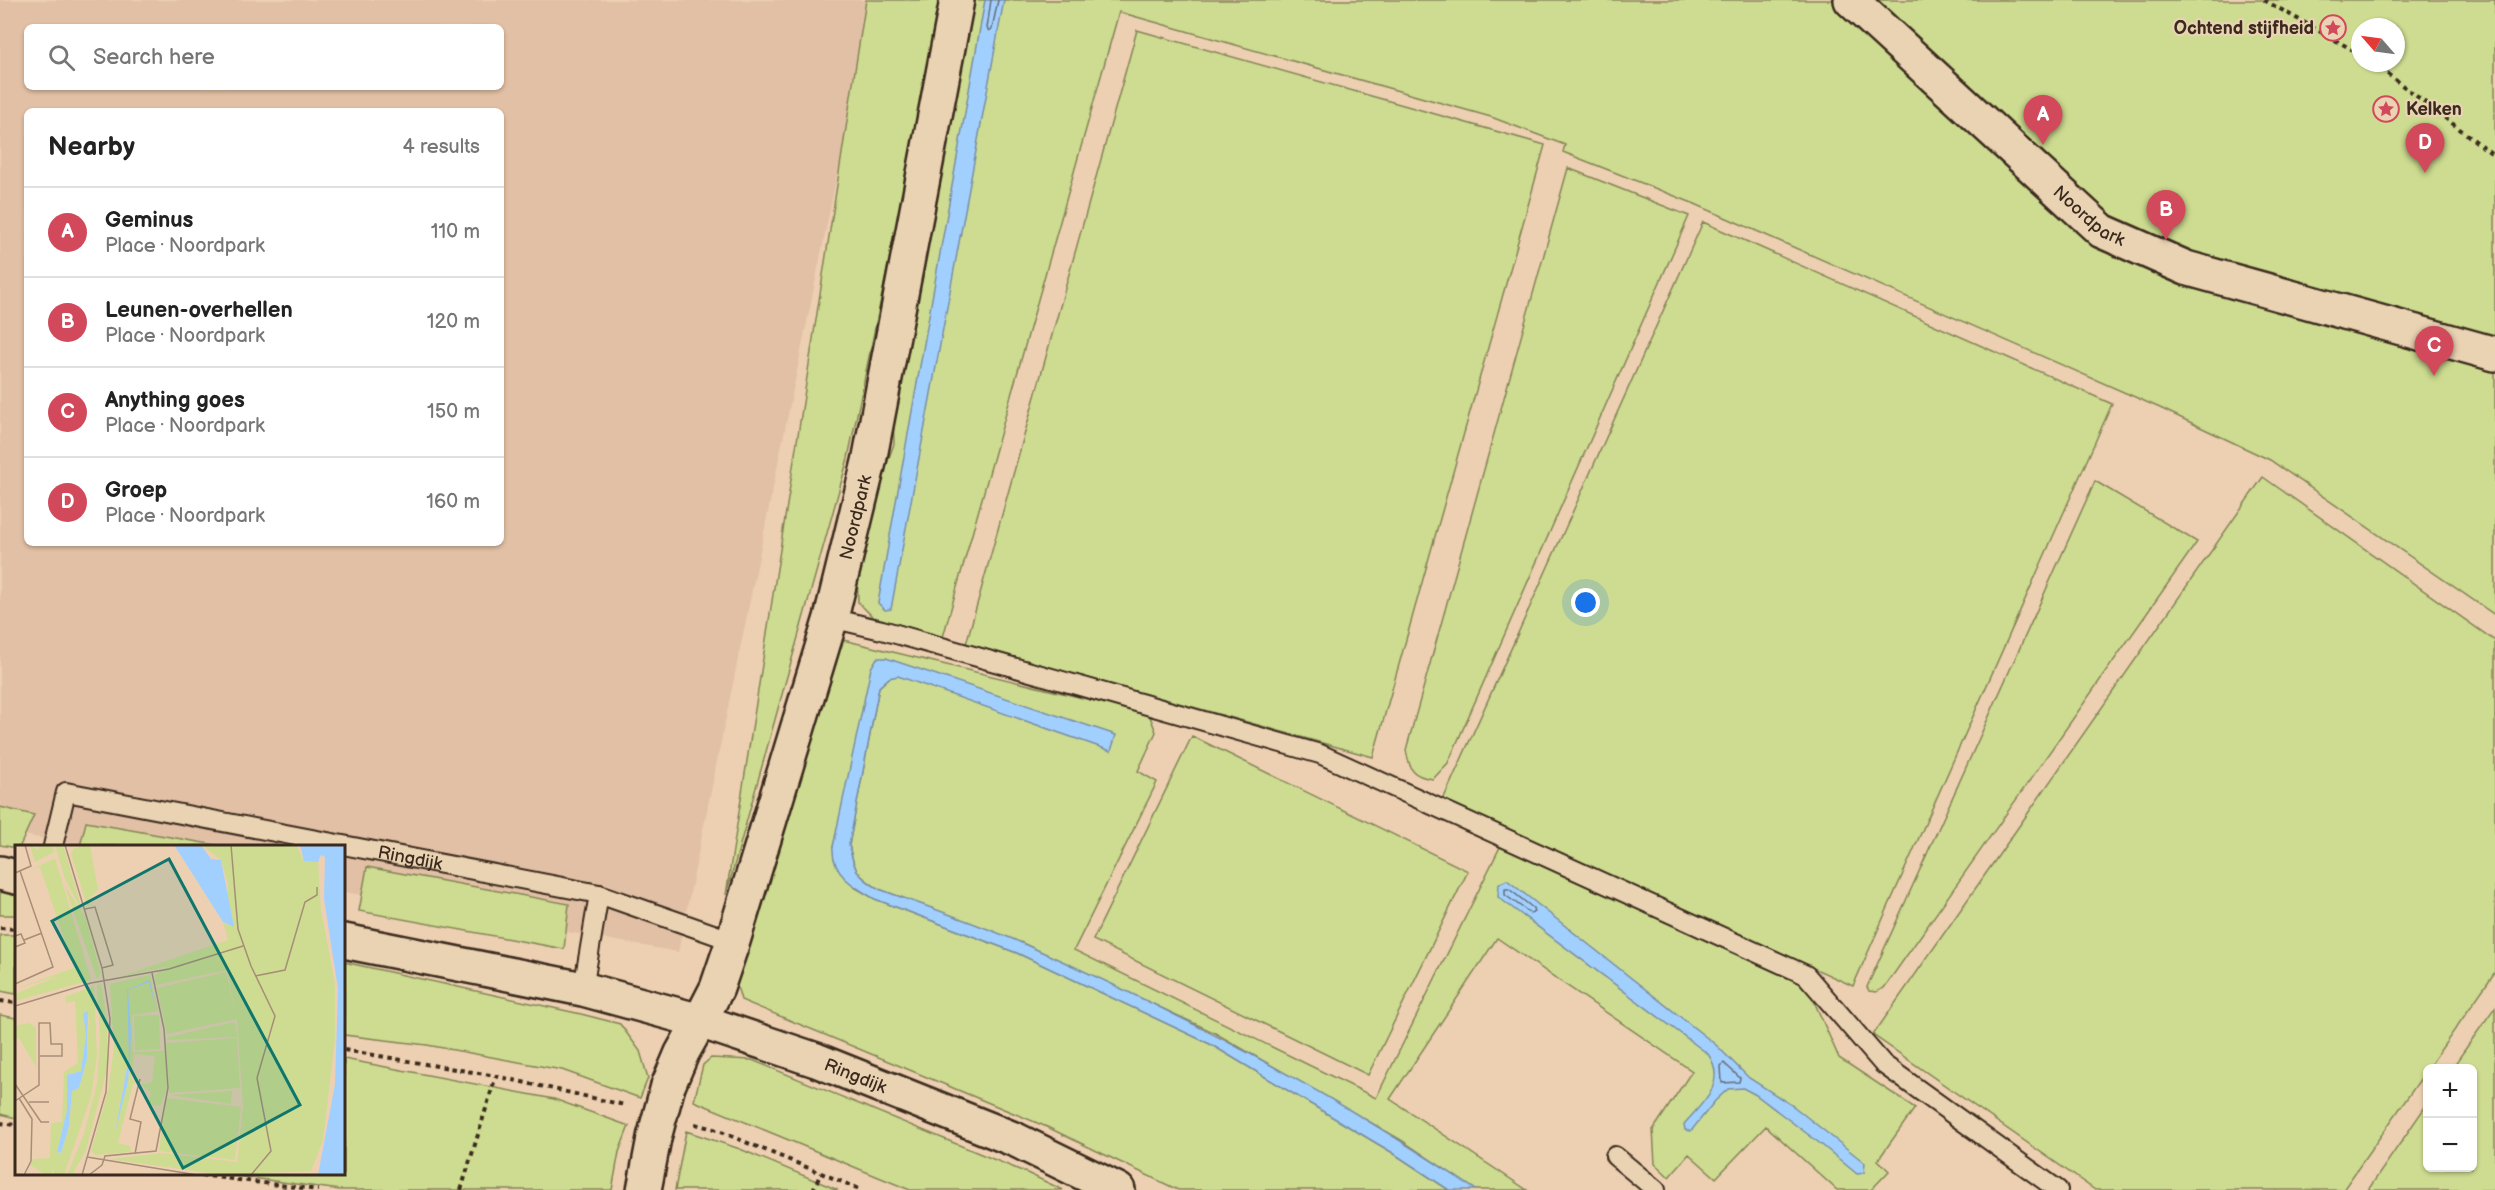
<!DOCTYPE html>
<meta charset="utf-8">
<style>
body{margin:0;font-family:"Balsamiq Sans",sans-serif;background:#f6f6f6;color:#222}
.controls{position:absolute;right:18px;bottom:18px;display:grid;overflow:hidden;border-radius:9px;box-shadow:0 2px 4px #0004}
.controls button{width:54px;height:54px;display:grid;place-items:center;padding:0;border:0;border-bottom:2px solid #e0e0e0;background:#fff;color:#222;font:30px sans-serif}
.compass{position:absolute;left:2351px;top:18px;width:54px;height:54px;border-radius:50%;background:#fff;box-shadow:0 2px 4px #0004;rotate:298deg}
.you{position:absolute;left:1586px;top:603px;width:21px;height:21px;margin:-15px;border:4px solid #fff;border-radius:50%;background:#1a73e8;box-shadow:0 0 0 9px #1a73e833}
.badge{display:grid;place-items:center;width:39px;height:39px;border-radius:50%;background:#d1495b;color:#fff;font-size:20px;font-weight:700}
.pin{position:absolute;translate:-50% -50px;filter:drop-shadow(0 2px 3px #0008)}
.pin::after{content:'';position:absolute;top:32px;width:21px;height:18px;background:inherit;clip-path:polygon(0 0,100% 0,50% 100%)}
.list{margin:0;padding:0;list-style:none}
h2{display:flex;justify-content:space-between;align-items:center;height:78px;margin:0;padding:0 24px;font-size:26px}
h2 small{font-size:20px;font-weight:400;color:#767676}
.list li{display:grid;grid-template-columns:39px 1fr auto;gap:18px;align-items:center;box-sizing:border-box;height:90px;padding:0 24px;border-top:2px solid #e0e0e0}
.list b{display:block;font-size:22px;white-space:nowrap}
.list p{margin:0;font-size:20px;white-space:nowrap;color:#767676}
.list em{font-size:20px;font-style:normal;color:#767676}
.icon{flex:none;width:33px;height:33px;fill:none;stroke:currentColor;stroke-width:2;stroke-linecap:round;stroke-linejoin:round}
.map{position:relative;flex:none;width:2495px;height:1190px;overflow:hidden}
.search{position:absolute;background:#fff;box-shadow:0 2px 4px #0004;left:24px;top:24px;width:480px;height:66px;display:flex;align-items:center;gap:15px;box-sizing:border-box;padding:0 21px;border-radius:9px;color:#767676;font-size:22px}
.panel{position:absolute;background:#fff;box-shadow:0 2px 4px #0004;left:24px;top:108px;width:480px;height:438px;border-radius:9px}
.map>svg:first-child{display:block}
.built{fill:#e2c0a5;fill-rule:evenodd}
.green{fill:#cddc90;stroke:#848357;stroke-width:1.5;fill-rule:evenodd}
.water{fill:#a2d0fe;stroke:#798ea4;stroke-width:1.5}
.lines{fill:none;stroke-linecap:round;stroke-linejoin:round}
.shore{stroke:#646c78;stroke-width:1.5}
.service-casing{stroke:#3b2a1e;stroke-width:22}
.minor-casing{stroke:#3b2a1e;stroke-width:38}
.tertiary-casing{stroke:#3b2a1e;stroke-width:38}
.secondary-casing{stroke:#3b2a1e;stroke-width:38}
.path{stroke:#3b2a1e;stroke-width:4;stroke-dasharray:4.5 4.5;stroke-linecap:butt}
.service{stroke:#ead3b3;stroke-width:18}
.minor{stroke:#ead3b3;stroke-width:33}
.tertiary{stroke:#ead3b3;stroke-width:33}
.secondary{stroke:#ead3b3;stroke-width:33}
.tertiary-bridge-casing{stroke:#3b2a1e;stroke-width:38;stroke-linecap:butt}
.tertiary-bridge{stroke:#ead3b3;stroke-width:33}
.labels{text-anchor:middle;dominant-baseline:central;stroke-width:4.5;stroke-linejoin:round;paint-order:stroke}
.poi-label{font-size:18px;font-weight:bold;fill:#3b2a1e;stroke:#ead3b3;text-anchor:end}
.street-label{font-size:18px;fill:#3b2a1e;stroke:#ead3b3}
.inset-road{fill:none;stroke:#a68e77;stroke-width:1.5}
.view{fill:#0f766e;fill-opacity:0.15;stroke:#0f766e;stroke-width:3}
.inset-edge{fill:none;stroke:#3b2a1e;stroke-width:3}
</style>
<div class="map">
<svg width="2495" height="1190" viewBox="0 0 2495 1190">
<rect width="100%" height="100%" fill="#edd0b2"/>
<filter id="ink" filterUnits="userSpaceOnUse"><feTurbulence type="fractalNoise" baseFrequency=".0167" numOctaves="2"/><feDisplacementMap in="SourceGraphic" scale="12" xChannelSelector="R" yChannelSelector="G"/><feConvolveMatrix kernelMatrix="1 2 1 2 8 2 1 2 1" color-interpolation-filters="sRGB"/></filter>
<g filter="url(#ink)">
<path class="built" d="M0,0h873l-195,952 -334,-60v-46h-258l-86,-15zM27,27h474v60h-474zM27,111h474v432h-474z"/>
<path class="green" d="M866,0h77l-95,458 -122,437z
M967,0h1528v615l-225,-155 -110,-52 -465,-204 -132,-52 2,-7 -74,-28 -372,-105 -176,625 -70,-20 -15,-15 -1,-41 12,-48 25,-69 -1,-35zM2360,27h36v36h-36z
M1137,30l408,115 -172,612 -407,-113z
M1568,168l121,48 -241,547 -15,16c-21,-3 -23,-8 -27,-29z
M1703,222l409,182 -259,582 -410,-186z
M2263,477l232,164v331l-152,218h-248l-222,-155z
M2095,481l102,61 -313,446 -8,4 -7,-1 -2,-4z
M835,638l314,76 7,18 -18,39 19,11 -83,168 302,148 125,-253 305,138 33,75 76,50 -37,52 11,11 -18,19h-34l-71,-64 -50,52 -27,-24 -20,23 -14,-13 -2,-34 39,-59 -195,-133 -107,161 137,91h-51l-75,-50 -186,-107 -193,-90 -143,-54c-22,-13 -25,-19 -30,-44l30,-158 10,-9 8,-3 -11,-17 -53,189 21,40 21,12 142,54 193,91 183,109 56,37h-271l-131,-63 -306,-127 -4,-14 8,-45z
M1192,736l276,135 -100,204 -275,-135z
M0,807l34,8 -14,31 -4,2 -16,-3z
M86,822l135,24h-141z
M367,867l202,37 -5,45 -205,-38z
M0,891l16,3v21h-16z
M0,935h16v59l-16,-3z
M344,962l237,52 39,10 20,27 8,27 -8,20 -78,-28 -135,-25 -83,-10z
M2495,1007v183h-127l59,-86 1,64h44v-100h-20z
M0,1015l16,3v100l-16,-4z
M711,1058l41,2 275,113 36,17h-153l-216,-89 9,-36z
M344,1059l210,40 75,27 -10,26 -7,38h-272l-117,-16h121z
M686,1131l54,18 98,41h-163z"/>
<path class="water" d="M985,0h19l-113,609 -6,1 -7,-7z
M877,658h9l230,77 -5,16 -213,-75 -9,2 -10,9 -30,158c5,25 8,31 30,44 48,18 98,34 145,55 157,69 310,150 452,246h-27l-56,-37 -183,-109 -193,-91 -142,-54c-21,-12 -44,-25 -42,-52l38,-179z
M1507,880l209,165 33,33 44,28 72,57 -1,10 -7,1 -35,-29 -66,-50 -13,-7 -15,1 -13,12 -24,30 -6,-1 -1,-6c18,-21 44,-41 24,-70l-210,-157 1,-13z"/>
<g class="lines">
<path class="shore" d="M991,0l-4,28 2,3 3,-2 6,-29
M1505,889h4l24,19 1,4 -4,1 -25,-18z
M1724,1063l16,15 -1,4 -17,1 -1,-17z"/>
<g class="service-casing">
<g id="service">
<path d="M831,618l51,12 438,124 486,221 77,89 175,126"/>
<path id="s1" d="M53,846l13,-54 533,102 -16,95"/>
<path d="M599,894l134,47"/>
<path d="M1615,1156l41,34"/>
</g>
</g>
<g class="minor-casing">
<g id="minor">
<path id="s2" d="M1851,0l251,231 84,37 309,86"/>
<path id="s3" d="M700,1021l17,-33 16,-47 98,-323 38,-156 88,-462"/>
</g>
</g>
<g class="tertiary-casing">
<path id="tertiary" d="M668,1086l14,-33 18,-32
M644,1190l10,-52"/>
</g>
<g class="secondary-casing">
<g id="secondary">
<path d="M0,873l16,4"/>
<path id="s4" d="M344,941l239,48 117,32 116,39 200,80 102,50"/>
</g>
</g>
<path class="path" d="M2264,0l96,54
M2373,63l122,93
M0,928l16,1
M0,1001l16,2
M344,1050l152,26 128,29
M0,1123l16,2
M695,1124l19,5 148,61
M192,1174l126,16
M461,1190l35,-114
M813,1190l8,-17"/>
<use href="#service" class="service"/>
<use href="#minor" class="minor"/>
<use href="#tertiary" class="tertiary"/>
<use href="#secondary" class="secondary"/>
<g class="tertiary-bridge-casing">
<path id="tertiary-bridge" d="M654,1138l14,-52"/>
</g>
<use href="#tertiary-bridge" class="tertiary-bridge"/>
</g>
</g>
<defs>
<g id="sight-ring" transform="scale(1.35)"><circle r="9.5" fill="#ead3b3" stroke="#d1495b" stroke-width="1.5"/><path d="M0-6L1.8-2.2L6-1.7L2.9 1.2L3.7 5.4L0 3.3L-3.7 5.4L-2.9 1.2L-6-1.7L-1.8-2.2Z" fill="#d1495b"/></g>
</defs>
<g fill-rule="evenodd">
<use href="#sight-ring" x="2333" y="28"/>
<use href="#sight-ring" x="2386" y="109"/>
</g>
<g class="labels">
<g class="poi-label">
<text x="2314" y="28">Ochtend stijfheid</text>
<text x="2406" y="109" text-anchor="start">Kelken</text>
</g>
<g class="street-label">
<text stroke="none"><textPath href="#s2" startOffset="322">Noordpark</textPath></text>
<text stroke="none"><textPath href="#s3" startOffset="528">Noordpark</textPath></text>
<text stroke="none"><textPath href="#s1" startOffset="406">Ringdijk</textPath></text>
<text stroke="none"><textPath href="#s4" startOffset="530">Ringdijk</textPath></text>
</g>
</g>
<g transform="translate(15 845)">
<rect width="330" height="330" fill="#edd0b2"/>
<path d="M15,0l8,5 2,-5h12l2,7 -19,10zM40,0h8l20,68 -18,-34zM75,0l8,45 -9,8 2,7h-4l-16,-51 3,-6zM187,0h94l8,16 14,1 3,48 14,74v55l-12,101 -12,31 -88,4 -113,-16 52,-6 75,9 6,-55 -6,-88 -70,15 -10,-46 69,-16 10,45 -9,-47 -71,15 -1,-10 14,-9 -50,11 109,-37 -5,-18 4,4 1,-42 -7,-24zM40,13l36,122 -76,21v-7l46,-19 -46,14 59,-21 -34,-101 -9,3zM49,39l22,35 15,55 -4,5zM135,130l8,36 -26,4 1,37 32,-1 2,38 -7,17 -12,-1 3,-13 -10,-7 11,-3 3,-26 -21,-2 -3,25 6,3 -4,2 -15,59 12,3 1,6 -36,3 -4,-4 17,-60 6,-43 -4,-64zM135,135l5,27 -6,-25 -21,8 3,43 -1,24 -2,25 -13,51 14,-76 -2,-67zM86,139l6,38v47l-21,81 -14,25h-5l17,-41 13,-51 3,-42 -3,-56zM79,141l3,69 -6,42 -27,78h-10v-8l-3,8h-5l-16,-10 3,-6 17,-1 1,-35 11,-1 2,-50 14,-9 -3,-62 -9,2 -1,-6zM74,169l-2,45 -8,29 -7,3 -3,35 -8,27 -4,-1 10,-42v-35l14,-4zM144,170l1,34 -25,1 -1,-34zM220,177l2,15 -70,3 2,-3zM13,178l8,4v40l-17,-29 -4,2v-14zM222,193l3,50 -71,5 -3,-50zM217,246l-1,13 -61,-9zM151,253l75,9 -6,53 -76,-9z" fill="#cddc90" fill-rule="evenodd"/>
<path d="M159,0h27l10,14 10,1 13,67 -11,-5zM285,0h45v330h-27l17,-91 3,-95 -14,-90 1,-42 -4,-2 -3,7 -14,-1zM135,135l5,27 -6,-25 -21,8 3,43 -1,24 -2,25 -13,51 14,-76 -2,-67zM73,166l-1,48 -8,29 -7,3 -3,35 -8,27 -4,-1 10,-42v-35l14,-4 5,-36 -3,-22z" fill="#a2d0fe"/>
<path class="inset-road" d="M50,0l37,123 8,51 -4,73 -24,83M216,0l7,84 13,37 24,50 -18,62 14,73 -20,24M0,28l16,-7 -6,-21M70,64l10,-2 18,58 -11,3M0,91l6,-2 4,9 -10,4M9,95l18,-7M240,131l30,-6 20,-68 12,-7v-8M0,139l38,-17 -33,-96M0,161l76,-23 78,-14 74,-23M0,239l26,38h8M4,253l13,21 -1,42 -7,14M0,256l24,-16v-62h11l1,21h11v12h-22M14,257h20M120,309l6,-32 -11,-3 10,-40M72,312l110,18M74,330l13,-10 3,-9 51,-5 12,-63 -4,-59 -12,-56"/>
<path class="view" d="M154,14l131,246 -117,63 -131,-247z"/>
<rect width="330" height="330" class="inset-edge"/>
</g>
</svg>
<div class="controls">
<button>+</button>
<button>−</button>
</div>
<svg class="compass" viewBox="-18 -18 36 36"><path d="M0-13l5 13h-10z" fill="#e53935"/><path d="M0 13l5-13h-10z" fill="#767676"/></svg>
<div class="you"></div>
<div class="pin badge" style="left:2043px;top:145px">A</div>
<div class="pin badge" style="left:2166px;top:240px">B</div>
<div class="pin badge" style="left:2434px;top:376px">C</div>
<div class="pin badge" style="left:2425px;top:173px">D</div>
<div class="search"><svg class="icon" aria-label="search" viewBox="0 0 24 24"><circle cx="10" cy="10" r="6"/><path d="M15 15l6 6"/></svg>Search here</div>
<section class="panel">
<h2>Nearby<small>4 results</small></h2>
<ul class="list">
<li><span class="badge">A</span><div><b>Geminus</b><p>Place · Noordpark</p></div><em>110 m</em></li>
<li><span class="badge">B</span><div><b>Leunen-overhellen</b><p>Place · Noordpark</p></div><em>120 m</em></li>
<li><span class="badge">C</span><div><b>Anything goes</b><p>Place · Noordpark</p></div><em>150 m</em></li>
<li><span class="badge">D</span><div><b>Groep</b><p>Place · Noordpark</p></div><em>160 m</em></li>
</ul>
</section>
</div>
